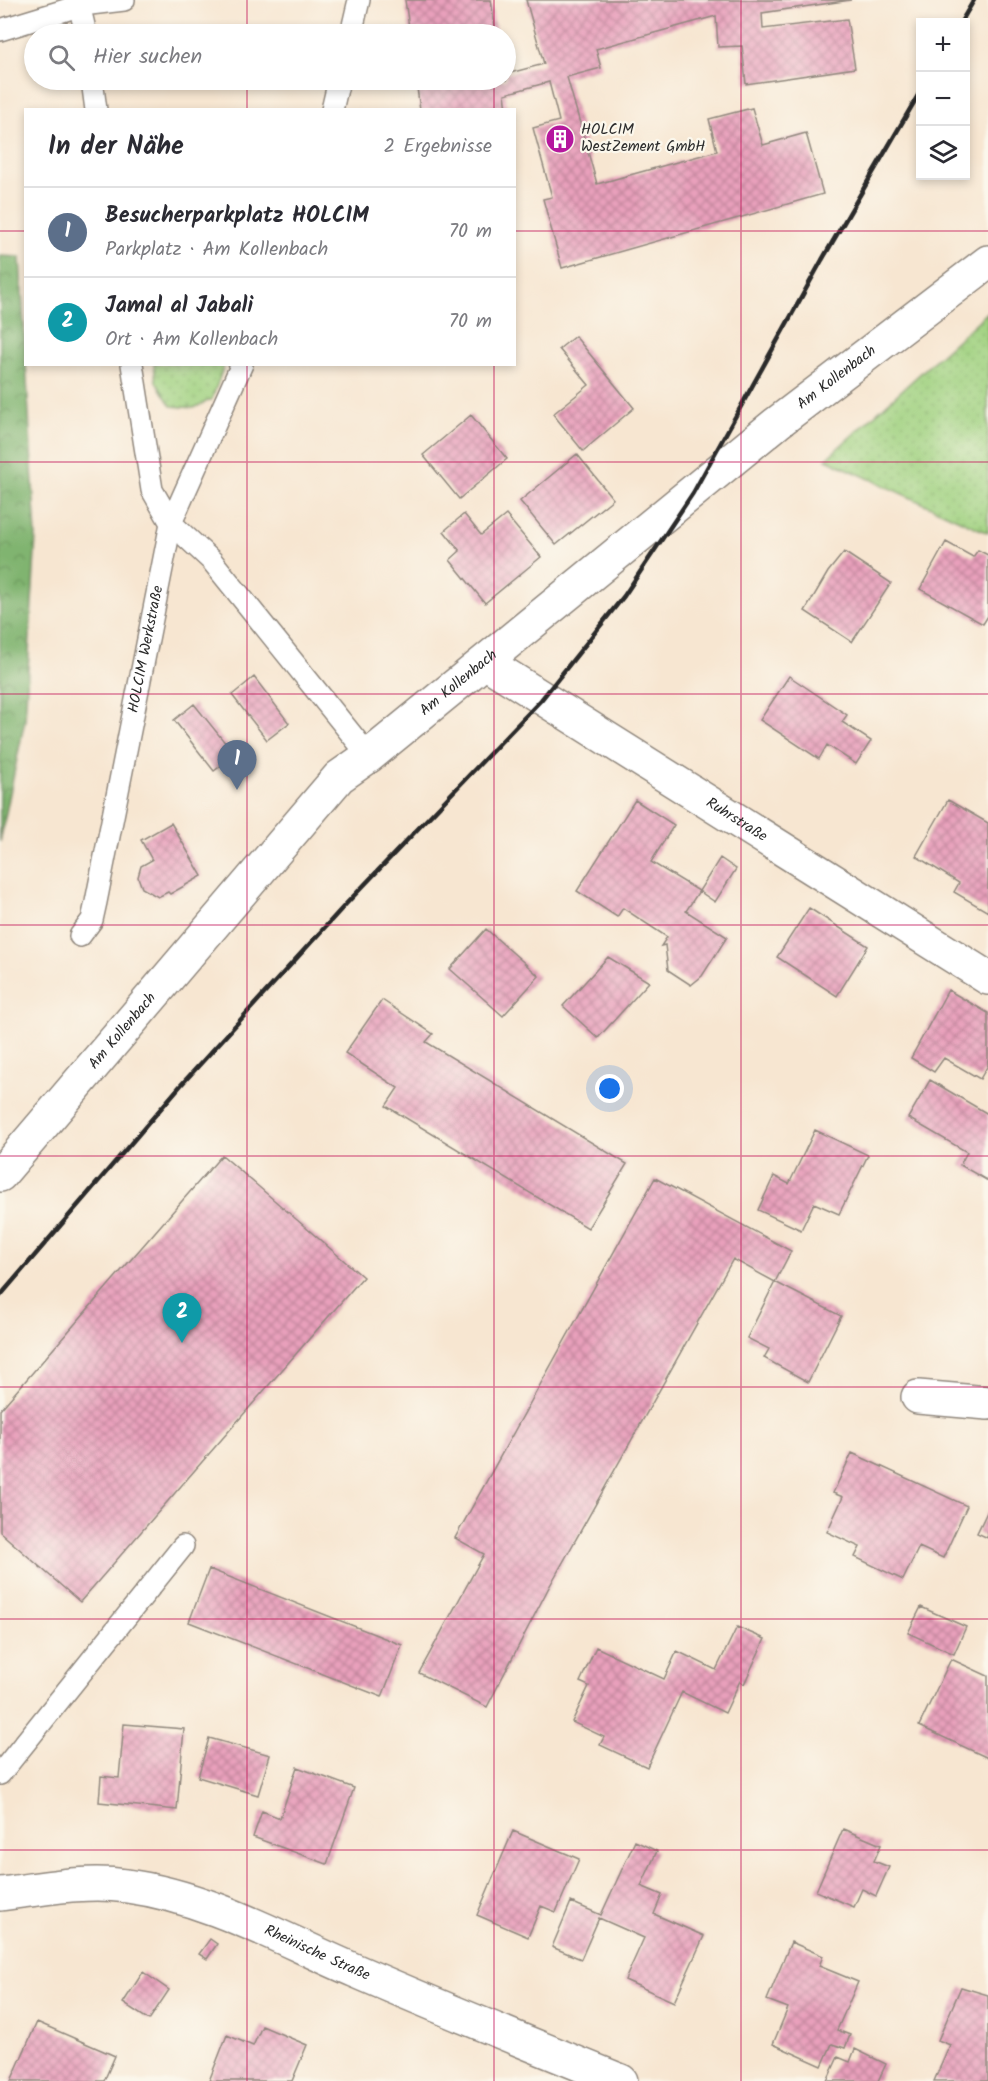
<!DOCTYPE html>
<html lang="de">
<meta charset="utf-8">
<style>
body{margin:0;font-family:Kalam,sans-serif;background:#f7f7f7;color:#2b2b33}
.controls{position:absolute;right:18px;top:18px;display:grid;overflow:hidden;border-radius:0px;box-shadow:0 3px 9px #0003}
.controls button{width:54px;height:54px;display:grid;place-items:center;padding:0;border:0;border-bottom:2px solid #e1e1e2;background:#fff;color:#2b2b33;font:30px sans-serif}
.you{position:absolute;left:610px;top:1089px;width:21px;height:21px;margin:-15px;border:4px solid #fff;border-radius:50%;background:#1a73e8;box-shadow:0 0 0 9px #1a73e833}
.badge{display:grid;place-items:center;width:39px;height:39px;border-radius:50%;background:#2563eb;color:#fff;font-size:20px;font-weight:700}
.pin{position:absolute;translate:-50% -50px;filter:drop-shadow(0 2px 3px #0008)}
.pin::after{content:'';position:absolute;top:32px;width:21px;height:18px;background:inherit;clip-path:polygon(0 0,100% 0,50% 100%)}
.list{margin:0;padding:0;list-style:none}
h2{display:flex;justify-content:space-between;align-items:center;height:78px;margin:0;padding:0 24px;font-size:26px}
h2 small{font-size:20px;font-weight:400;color:#7c7c81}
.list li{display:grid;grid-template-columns:39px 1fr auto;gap:18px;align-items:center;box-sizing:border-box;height:90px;padding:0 24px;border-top:2px solid #e1e1e2}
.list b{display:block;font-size:22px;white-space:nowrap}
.list p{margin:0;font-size:20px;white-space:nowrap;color:#7c7c81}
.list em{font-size:20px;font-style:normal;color:#7c7c81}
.icon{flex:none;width:33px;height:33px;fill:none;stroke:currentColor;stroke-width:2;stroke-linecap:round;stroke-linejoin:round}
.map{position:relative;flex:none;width:988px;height:2081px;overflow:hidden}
.search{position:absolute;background:#fff;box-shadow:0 3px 9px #0003;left:24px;top:24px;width:492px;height:66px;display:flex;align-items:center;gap:15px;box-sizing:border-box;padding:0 21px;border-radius:33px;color:#7c7c81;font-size:22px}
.panel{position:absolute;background:#fff;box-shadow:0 3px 9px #0003;left:24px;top:108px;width:492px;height:258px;border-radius:0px}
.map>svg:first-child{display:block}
.grass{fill:url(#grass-dots);stroke:#667e56;stroke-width:1.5}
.forest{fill:url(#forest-crowns);stroke:#56704d;stroke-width:1.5}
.building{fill:url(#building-cross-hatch)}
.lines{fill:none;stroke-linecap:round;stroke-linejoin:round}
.service-casing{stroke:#91887e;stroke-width:24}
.minor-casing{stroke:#91887e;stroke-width:36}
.service{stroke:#fff;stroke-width:21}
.minor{stroke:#fff;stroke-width:33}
.rail{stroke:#2b2b2b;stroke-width:4.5}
.grid{fill:none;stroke:#c2185b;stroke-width:1.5;stroke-opacity:0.55}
.labels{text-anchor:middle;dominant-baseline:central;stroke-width:4.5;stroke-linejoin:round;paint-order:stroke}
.poi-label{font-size:15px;fill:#2b2b2b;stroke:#fbf7ec;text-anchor:start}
.street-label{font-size:15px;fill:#2b2b2b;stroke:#fbf7ec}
</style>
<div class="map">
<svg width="988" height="2081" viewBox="0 0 988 2081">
<defs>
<pattern id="grass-dots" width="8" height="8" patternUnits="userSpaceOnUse" patternTransform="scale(1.5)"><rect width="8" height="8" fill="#a1d281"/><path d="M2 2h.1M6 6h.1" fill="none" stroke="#8bb470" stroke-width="1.8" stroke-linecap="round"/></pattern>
<pattern id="forest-crowns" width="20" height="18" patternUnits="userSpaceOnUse" patternTransform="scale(1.5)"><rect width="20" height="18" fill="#80b46f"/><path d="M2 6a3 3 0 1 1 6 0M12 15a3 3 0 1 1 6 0" fill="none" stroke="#69935b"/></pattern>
<pattern id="building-cross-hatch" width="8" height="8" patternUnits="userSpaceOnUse" patternTransform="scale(1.5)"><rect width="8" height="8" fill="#e9a0bc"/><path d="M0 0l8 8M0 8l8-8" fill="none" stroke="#bd8399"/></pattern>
</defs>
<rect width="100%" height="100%" fill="#fbf7ec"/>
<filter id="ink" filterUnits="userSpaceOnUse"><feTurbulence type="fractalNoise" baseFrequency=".0167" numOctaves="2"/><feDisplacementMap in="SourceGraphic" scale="12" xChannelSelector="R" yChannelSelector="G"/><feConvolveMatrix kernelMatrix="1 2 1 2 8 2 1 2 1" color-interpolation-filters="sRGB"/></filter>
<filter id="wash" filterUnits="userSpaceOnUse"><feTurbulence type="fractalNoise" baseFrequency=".008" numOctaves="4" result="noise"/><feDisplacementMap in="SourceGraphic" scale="24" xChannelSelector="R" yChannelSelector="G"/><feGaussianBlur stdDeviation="1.35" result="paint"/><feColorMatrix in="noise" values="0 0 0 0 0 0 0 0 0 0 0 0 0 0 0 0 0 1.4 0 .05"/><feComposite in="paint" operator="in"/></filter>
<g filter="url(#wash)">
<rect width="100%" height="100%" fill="#f7e6d1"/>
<path class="grass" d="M988,312v221l-162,-74z
M154,365v-1l70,1 -12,34 -18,9 -23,-2 -15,-24z"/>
<path class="forest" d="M0,256l20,1 16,279 -11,184 -25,122z"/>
<g id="blocks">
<path class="building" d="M405,0h86l5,34h-86z
M526,0h325l-89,13 1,16 84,-10 8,49 -109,16 -4,-38 -24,1 -2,-31 -120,33 5,19 -34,9 30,107 120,-33 -8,-32 43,-11 11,37 43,-12 17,61 -261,74 -19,-69 9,-2 -19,-69 26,-7 -10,-39 -44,12 2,16h-87l-4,-30h90v-6l38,-10z
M575,336l59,72 -51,43 -30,-37 36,-29 -30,-36z
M471,415l36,44 -48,40 -36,-44z
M577,454l36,45 -57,46 -36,-44z
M464,514l17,21 25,-20 35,42 -56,46 -35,-43 10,-9 -16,-20z
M946,542l27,15 5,-7 10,5v61l-5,8 -63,-35z
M844,552l47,31 -39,59 -47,-31 23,-39z
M789,676l58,39 -5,7 29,19 -15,23 -29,-19 -8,14 -59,-39z
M254,677l35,46 -22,17 -35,-45z
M194,704l41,51 -21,16 -40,-51z
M635,800l39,25 -23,37 48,29 -13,20 41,26 -25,39 -11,9 -23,-15 -3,-25 -4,1 6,-9 -44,-29 -6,9 -40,-26z
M948,800l40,23v89l-34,-20 5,-9 -43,-27z
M171,823l31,53 -32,18 -2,-2 -10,5 -16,-9 -4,-11 3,-11 11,-6 -11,-20z
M720,858l16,11 -21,33 -16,-11z
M809,908l59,38 -31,50 -60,-39z
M486,929l53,47 -36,40 -53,-47z
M608,957l41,25 -51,56 -35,-32z
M948,990l40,23v52l-8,14 -36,-21 -10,14 -23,-14z
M382,1000l51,34 -7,8 201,122 -39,64 -202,-122 12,-18 -53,-35z
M930,1080l58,34v67l-28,-16 7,-13 -59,-34z
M815,1130l53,25 -29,59 -25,-11 -13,27 -43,-20 16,-34 15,8z
M222,1155l141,122 -283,325 -80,-70v-122z
M655,1178l136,73 -16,31 -42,-23 -185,330 -61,118 -68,-34 65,-119 -29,-16z
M775,1282l66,34 -33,66 -44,-24 5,-9 -22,-11z
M852,1453l115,53 -24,52 -24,-11 -16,33 -48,-23 5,-10 -33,-15 16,-35 -10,-4z
M988,1510v28l-11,-5z
M209,1569l193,76 -20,52 -193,-75z
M921,1607l45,20 -12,27 -46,-21z
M737,1627l28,12 -21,45 -4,-3 -15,32 -43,-21 -35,75 -47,-22 4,-8 -32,-15 17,-36 -9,-4 16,-35 68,32 13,-28 39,19z
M951,1659l37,17v82l-69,-32z
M124,1724l60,5 -7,81 -78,-8 2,-26 18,2z
M209,1738l61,17 -12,40 -60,-18z
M297,1767l57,21 -27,76 -74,-27 9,-26 18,7z
M843,1829l38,16 -7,16 15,6 -13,29 -14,-7 -8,18 -38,-16z
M513,1831l66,28 -23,53 -15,-6 -13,31 -51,-22z
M635,1841l22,10 -16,35 21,9 -8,19 50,22 -30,66 -49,-22 19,-42 -45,-20 -18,41 -29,-12 19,-45 30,13z
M210,1939l7,5 -10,15 -8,-5z
M791,1942l32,14 -4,10 39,16 -21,48 13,5 -5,13 -13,-4 -10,22 -49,-22 15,-36 -21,-8z
M143,1972l26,18 -20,30 -26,-17z
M961,1987l27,8v86h-54l16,-36 -12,-5z
M37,2022l78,34 -11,25h-93z
M262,2026l45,19 -15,36h-83l18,-46 26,11z
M855,2049l31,15 -8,17h-51l11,-24 12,5z"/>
</g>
</g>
<g filter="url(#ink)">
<use href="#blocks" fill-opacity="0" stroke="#91887e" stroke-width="1.5"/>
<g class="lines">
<g class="service-casing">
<g id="service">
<path d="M78,0l8,34"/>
<path d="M0,30l82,-25 42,-5"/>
<path d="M351,34l8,-34"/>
<path d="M92,80l4,30"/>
<path d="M332,110l7,-30"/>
<path d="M242,364l-71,159 41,38 157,195"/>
<path id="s1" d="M80,936l12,-16 4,-18 75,-379 -19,-33 -20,-126"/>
<path d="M0,1774l183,-228"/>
</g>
</g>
<g class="minor-casing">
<g id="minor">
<path id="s2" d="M485,662l503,316"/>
<path id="s3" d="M0,1175l339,-398 30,-21 408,-333 211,-161"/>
<path d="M918,1397l70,6"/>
<path id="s4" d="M0,1894c41,-5 85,-14 127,-8 82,11 154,53 229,85 88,38 176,74 265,110"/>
</g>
</g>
<use href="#service" class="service"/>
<use href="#minor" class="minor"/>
<path class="rail" d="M961,22l13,-22
M0,1296l181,-211 165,-181 195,-204 83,-104 69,-103 129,-233 98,-168"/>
</g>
</g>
<path class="grid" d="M247,0v34M494,0v34M741,0v2081M247,80v30M494,80v30M0,231h26M514,231h474M247,364v1717M494,364v1717M0,462h988M0,694h988M0,925h988M0,1156h988M0,1387h988M0,1619h988M0,1850h988"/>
<defs>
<g id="building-disc" transform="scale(1.5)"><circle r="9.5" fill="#b5179e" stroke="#fbf7ec"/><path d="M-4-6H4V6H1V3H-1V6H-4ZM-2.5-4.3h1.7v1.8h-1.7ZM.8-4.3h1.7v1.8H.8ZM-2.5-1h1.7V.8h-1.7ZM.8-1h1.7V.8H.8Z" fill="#fff"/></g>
</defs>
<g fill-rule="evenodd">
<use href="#building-disc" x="560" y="139"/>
</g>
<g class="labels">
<g class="poi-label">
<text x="581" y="130">HOLCIM<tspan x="581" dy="17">WestZement GmbH</tspan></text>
</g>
<g class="street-label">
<text stroke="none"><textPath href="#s3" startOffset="1161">Am Kollenbach</textPath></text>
<text stroke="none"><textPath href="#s1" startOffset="296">HOLCIM Werkstraße</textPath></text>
<text stroke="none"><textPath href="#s3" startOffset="675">Am Kollenbach</textPath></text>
<text stroke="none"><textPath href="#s2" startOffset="297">Ruhrstraße</textPath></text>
<text stroke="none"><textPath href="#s3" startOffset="189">Am Kollenbach</textPath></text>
<text stroke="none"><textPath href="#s4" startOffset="330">Rheinische Straße</textPath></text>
</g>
</g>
</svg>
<div class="controls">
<button>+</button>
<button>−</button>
<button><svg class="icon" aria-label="layers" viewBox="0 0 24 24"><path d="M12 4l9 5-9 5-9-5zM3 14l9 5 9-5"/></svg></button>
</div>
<div class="you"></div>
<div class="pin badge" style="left:237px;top:790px;background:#5c6f8a">1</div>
<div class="pin badge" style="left:182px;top:1343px;background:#0f9aa8">2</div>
<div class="search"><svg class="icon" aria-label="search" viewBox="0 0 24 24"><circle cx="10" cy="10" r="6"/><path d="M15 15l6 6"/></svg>Hier suchen</div>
<section class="panel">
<h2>In der Nähe<small>2 Ergebnisse</small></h2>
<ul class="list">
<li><span class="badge" style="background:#5c6f8a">1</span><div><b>Besucherparkplatz HOLCIM</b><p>Parkplatz · Am Kollenbach</p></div><em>70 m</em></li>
<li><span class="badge" style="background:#0f9aa8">2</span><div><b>Jamal al Jabali</b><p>Ort · Am Kollenbach</p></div><em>70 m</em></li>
</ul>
</section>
</div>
